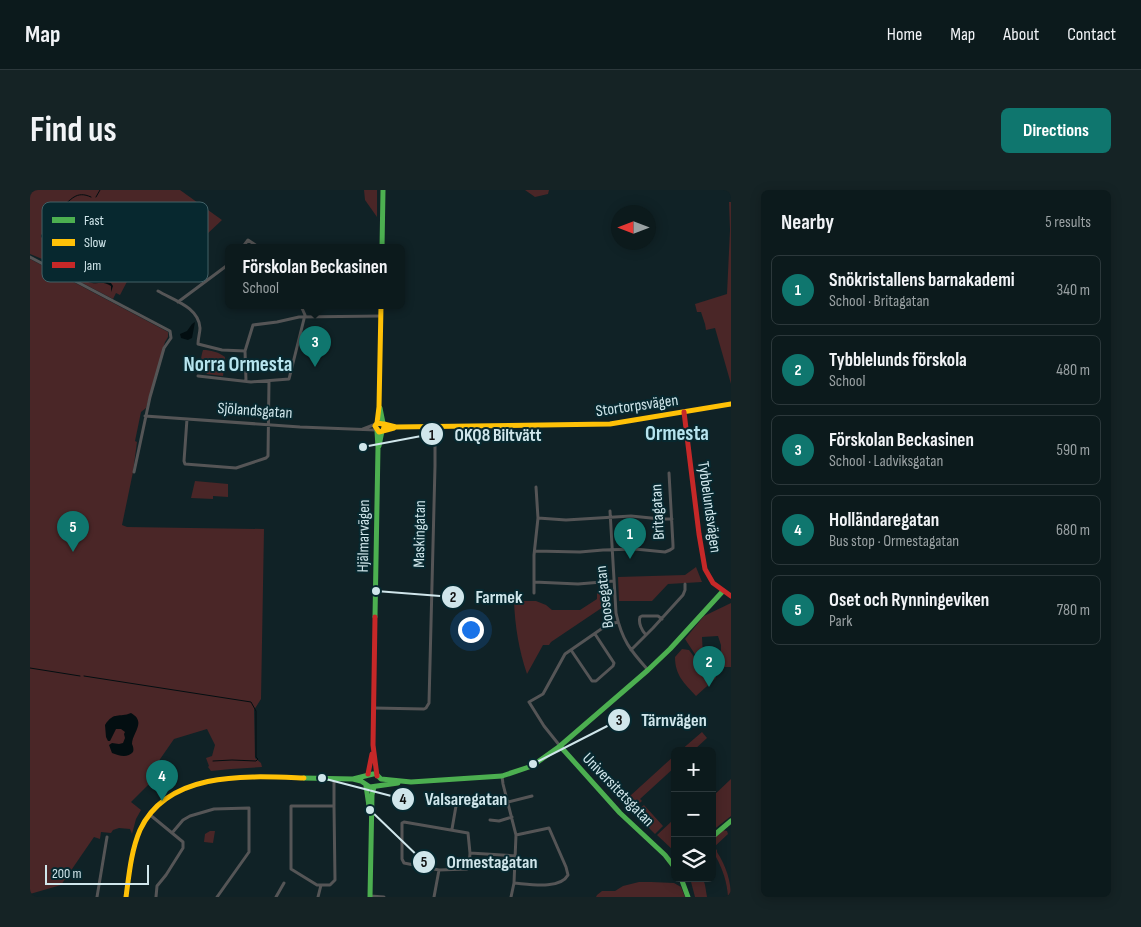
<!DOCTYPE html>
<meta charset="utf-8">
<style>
body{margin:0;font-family:"Sofia Sans Condensed",sans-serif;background:#152325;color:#f1f3f6}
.controls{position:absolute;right:15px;bottom:15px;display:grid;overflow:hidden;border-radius:8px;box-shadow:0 2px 12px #0003}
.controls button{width:45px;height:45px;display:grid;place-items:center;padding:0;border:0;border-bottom:1px solid #2c383b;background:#0c1a1c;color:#f1f3f6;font:25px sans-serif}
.compass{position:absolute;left:581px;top:15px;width:45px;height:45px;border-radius:50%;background:#0c1a1c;box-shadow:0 2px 12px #0003;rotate:270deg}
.scale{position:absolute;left:15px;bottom:12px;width:104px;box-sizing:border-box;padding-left:5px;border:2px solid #d0e6eb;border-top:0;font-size:14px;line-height:18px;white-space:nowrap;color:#d0e6eb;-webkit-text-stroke:4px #07282f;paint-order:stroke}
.you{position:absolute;left:440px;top:439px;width:18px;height:18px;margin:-12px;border:4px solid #fff;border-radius:50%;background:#1a73e8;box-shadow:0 0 0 8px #1a73e833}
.badge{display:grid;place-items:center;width:32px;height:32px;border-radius:50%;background:#0f766e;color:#fff;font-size:16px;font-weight:700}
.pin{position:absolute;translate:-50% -41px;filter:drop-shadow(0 1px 2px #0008)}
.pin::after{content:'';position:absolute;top:26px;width:18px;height:15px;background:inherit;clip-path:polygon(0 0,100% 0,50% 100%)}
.popup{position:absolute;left:195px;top:54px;width:180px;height:65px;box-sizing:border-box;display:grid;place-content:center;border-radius:8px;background:#0c1a1c;filter:drop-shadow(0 1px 4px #0005);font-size:16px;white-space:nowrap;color:#9aa1a3}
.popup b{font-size:19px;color:#f1f3f6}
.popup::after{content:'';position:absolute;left:50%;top:100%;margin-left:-10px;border:10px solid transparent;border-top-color:#0c1a1c}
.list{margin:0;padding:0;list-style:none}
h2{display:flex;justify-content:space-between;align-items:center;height:65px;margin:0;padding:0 20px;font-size:21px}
h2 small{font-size:16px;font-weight:400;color:#9aa1a3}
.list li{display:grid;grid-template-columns:32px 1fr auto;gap:15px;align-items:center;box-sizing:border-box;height:70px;margin:0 10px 10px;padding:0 10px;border:1px solid #2c383b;border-radius:8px}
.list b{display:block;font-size:19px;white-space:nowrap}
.list p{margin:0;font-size:16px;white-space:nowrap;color:#9aa1a3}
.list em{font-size:16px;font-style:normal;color:#9aa1a3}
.icon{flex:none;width:28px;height:28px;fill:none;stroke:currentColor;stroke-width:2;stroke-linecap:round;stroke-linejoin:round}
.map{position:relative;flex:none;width:701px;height:707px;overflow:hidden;border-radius:8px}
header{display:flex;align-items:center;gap:30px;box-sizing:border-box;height:70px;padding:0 25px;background:#0c1a1c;border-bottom:1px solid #2c383b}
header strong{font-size:24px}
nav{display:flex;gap:28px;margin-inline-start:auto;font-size:18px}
.intro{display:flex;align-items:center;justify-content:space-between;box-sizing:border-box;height:120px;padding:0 30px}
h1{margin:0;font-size:35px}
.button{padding:12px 22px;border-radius:8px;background:#0f766e;color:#fff;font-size:18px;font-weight:700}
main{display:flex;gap:30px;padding:0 30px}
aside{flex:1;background:#0c1a1c;border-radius:8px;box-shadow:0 2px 12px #0003}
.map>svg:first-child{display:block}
.green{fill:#4a2627;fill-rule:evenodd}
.water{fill:#030e11}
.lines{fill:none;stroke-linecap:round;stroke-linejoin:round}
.stream{stroke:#030e11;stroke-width:1}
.street{stroke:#555556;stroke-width:3}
.fast{stroke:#4caf50;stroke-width:5}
.slow{stroke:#ffc107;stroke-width:5}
.jam{stroke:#c62828;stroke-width:5}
.labels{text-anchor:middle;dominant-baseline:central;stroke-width:4;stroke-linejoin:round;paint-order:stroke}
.street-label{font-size:16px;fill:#d0e6eb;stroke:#07282f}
.district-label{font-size:21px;font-weight:bold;fill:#b7e4ee;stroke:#07282f}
.key{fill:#07282f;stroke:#436167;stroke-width:1}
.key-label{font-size:14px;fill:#d0e6eb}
.leader{fill:none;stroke:#d0e6eb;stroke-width:2}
.callout-dot{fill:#d0e6eb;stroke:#07282f;stroke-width:2}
.mark-label{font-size:15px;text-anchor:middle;font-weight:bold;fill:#111}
.callout-label{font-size:18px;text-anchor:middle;font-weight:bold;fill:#d0e6eb;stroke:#07282f;stroke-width:4;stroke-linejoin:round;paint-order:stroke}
</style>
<header>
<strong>Map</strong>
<nav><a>Home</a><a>Map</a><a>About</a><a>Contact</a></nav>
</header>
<div class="intro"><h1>Find us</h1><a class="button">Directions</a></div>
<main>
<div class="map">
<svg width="701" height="707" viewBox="0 0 701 707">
<rect width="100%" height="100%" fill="#102226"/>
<path class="green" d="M0,0h150l42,30 -17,16 -10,26 -18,3 -8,7 -28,-17 -21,40 -4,-2 -3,6 -61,-32v-4l-22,-9zM18,27l-2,8 4,5 -3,17 -6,-11 4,-8 -2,-10z
M334,0h13v27l-12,-17z
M495,0h24l-1,4 -13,3z
M699,12h2v182l-16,-56 -9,2 -1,-6 -4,-12h-4l-2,-8 32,-10 3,-64z
M0,69l138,73v5l-3,5 -19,66 -5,4 -6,29 2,1 -4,30 -11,53 5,2 137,2 -3,170 -7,11 1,48 6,5 1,4 -31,2 -20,2 -3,-4 1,-1 -3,-8 6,-2 3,-11 -8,-16 -33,10 -18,26 2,10 -27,27 10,8 -5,9 -4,15 -2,-5 -11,-1 -6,2 -2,3 -10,-1 -1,7 -6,-2 -33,48 -31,9z
M173,160c8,0 15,2 22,7l-2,19 -16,-2c-7,-9 -7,-14 -4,-24z
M165,291l33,3v13l-15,-1v3l-22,-1z
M666,377l6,15 -34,2 -16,17h-33l-1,-24 67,-2z
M579,401v12l-58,39 -2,3h-6l-16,29c-8,-24 -12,-47 -13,-73h22l10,4 6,5h28l17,-11v-7z
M701,413v64h-10v-22l-3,-9 -16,1 1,20 1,11 -19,-29 19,-23z
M652,459l7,1c11,13 8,21 27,25v3l-20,18c-12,-13 -21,-21 -21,-39z
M672,542l5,6 -14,13h-13z
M645,565v12l-35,32 2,2 -6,5 3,3 5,-4 19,21 -8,8 -35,-35 10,-3z
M701,589v37l-19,15v-34z
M643,630l2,2v30l-18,-17z
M693,640l4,1 1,3 -16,15v-9z
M180,641h5l-2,12 -9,-1 1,-8z
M687,659v3c9,14 14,29 14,45h-3c-1,-15 -5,-27 -12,-40l-3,1 -1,-2z
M660,688h13l2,7 2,12h-12z
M609,692h12l23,1 7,4 4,10h-89l1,-2 5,-4h13l8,-5z"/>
<path class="water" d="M18,24l-1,11 3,5 1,8 -4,9 -1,-1 -5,-10 4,-8 -2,-10 2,-3z
M38,73h3l4,3h7l2,3v6c6,7 7,5 15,5 4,1 8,2 12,3l2,3 -2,6v-6c-8,-5 -11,-2 -19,-3 -2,0 -8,-3 -11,-5 -5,-2 -5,-9 -11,-10 -6,0 -10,2 -16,0l3,-2z
M165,132l-3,16 -4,2 -7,-2 -1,-4 7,-3 5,-7z
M101,523c16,9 1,20 1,31 1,2 2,5 1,8 -5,6 -14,4 -21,1l-3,-8 3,-2 7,1 4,-1 2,-5 -1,-4 1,-2 -4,-3h-5l-6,12h-2l-2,-4 -1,-12c9,-14 14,-7 26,-12z"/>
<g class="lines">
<path class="stream" d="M66,7l4,-7
M26,19h4c11,-9 16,-19 31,-12
M17,24l7,-5
M17,56l2,5 -4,3v4l3,5 3,3
M0,478l50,8
M54,486l167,26 5,9v46l2,2 -2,2 -24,-1 -19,1"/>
<path class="street" d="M212,58l6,-8 12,8
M0,67l140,74 1,7 -7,10 -14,49 -16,75
M128,101c15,9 41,16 42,37 0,5 -2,10 -2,16l24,6 23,1
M148,112l51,-38
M168,186l53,6 38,-3 16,-64 -4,-9
M216,191l-1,-30 8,-26 24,-3 22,-5 82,-1
M115,226l155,11 76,3
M157,229l-3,42 1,3 51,4 30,-10 2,-2 1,-75
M333,239l13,-5
M580,321l6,102c6,27 14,37 32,57
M508,328l28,2 65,-4 30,3h11
M505,361l45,1 23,-2 32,-1 30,3 5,-2 3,-2v-3l-4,-72
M504,392l44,2 36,-3
M504,403v-38l4,-37 -2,-31
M616,445c-4,-4 -8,-12 -6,-18l2,-1h16l4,3
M541,460l21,31h4l17,-15 1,-3 -19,-29
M601,460l22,-22 30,-33 2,-5v-6
M344,518l50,1 2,-1 3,-5 6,-237v-39
M530,556l-16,-20 -15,-24 14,-8 22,-40 42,-29 11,-3
M472,586l1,8 13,51 -2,48 -3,14
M304,589v27h-43v63l26,16h13l5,-5 -1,-74
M478,612l24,-6
M119,624l34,28v6l-17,27 -9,11 -1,11
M460,630l9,1 13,-4
M374,632l64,11 2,20 -1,15 -2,1 -28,1 -35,-7 -2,-4v-36z
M422,639l4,-23
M142,643l11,-13 7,-4 24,-7 35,-1v44l-32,45
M440,663l46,3
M484,693c14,1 46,7 54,-8l-2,-8 -17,-39 -33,7
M340,706l14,1
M67,707l10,-60
M246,707l8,-14
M288,707l3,-12
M404,707l5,-27"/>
<path class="fast" d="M352,58l1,-58
M350,218l3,15
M349,256l3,-15
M345,427l3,-170 -1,-16
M530,556l60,67 45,42 10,13
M274,588l49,1 8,2 9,6 28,-4
M323,589l20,-5h3l5,5 30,3 91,-6 30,-10 28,-20 88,-76 22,-21 53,-58
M336,596l4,27
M682,647l19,-16
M651,688l7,19
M340,707l2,-102 2,-8"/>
<path class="slow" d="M347,233l2,-16 2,-101
M354,234l12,3 214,-3 121,-20
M353,240l1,-3 -1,-3 -6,-1 -2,3 4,6 15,-4
M96,707c3,-22 5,-46 14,-67 28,-60 109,-54 164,-52"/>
<path class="jam" d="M654,222l15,122 6,35 8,14 18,13
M345,427l-2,128 4,31
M338,584l4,-20"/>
</g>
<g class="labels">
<g class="street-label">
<text transform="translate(607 216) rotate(-8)">Stortorpsvägen</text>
<text transform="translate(225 221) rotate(4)">Sjölandsgatan</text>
<text transform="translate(679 317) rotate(82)">Tybbelundsvägen</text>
<text transform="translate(628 322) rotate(-93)">Britagatan</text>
<text transform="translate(390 344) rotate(-89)">Maskingatan</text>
<text transform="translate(334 346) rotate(-89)">Hjälmarvägen</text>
<text transform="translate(575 407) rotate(-97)">Boosegatan</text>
<text transform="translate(588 600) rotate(46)">Universitetsgatan</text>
</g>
<g class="district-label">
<text x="208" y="174">Norra Ormesta</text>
<text x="647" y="243">Ormesta</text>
</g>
</g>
<rect x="12" y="12" width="166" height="80" rx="8" class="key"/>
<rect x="22" y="27" width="23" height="6" fill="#4caf50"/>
<rect x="22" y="49" width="23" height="7" fill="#ffc107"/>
<rect x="22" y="72" width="23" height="6" fill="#c62828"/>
<g class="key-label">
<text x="54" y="35">Fast</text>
<text x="54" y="57">Slow</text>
<text x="54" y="80">Jam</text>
</g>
<path class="leader" d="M333 257L402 244M346 401L423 407M503 574L589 530M292 588L373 609M340 620L394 672"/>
<g class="callout-dot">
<circle cx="333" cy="257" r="5"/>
<circle cx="346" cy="401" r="5"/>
<circle cx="503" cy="574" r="5"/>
<circle cx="292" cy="588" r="5"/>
<circle cx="340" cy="620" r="5"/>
<circle cx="402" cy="244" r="12"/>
<circle cx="423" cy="407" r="12"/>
<circle cx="589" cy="530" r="12"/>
<circle cx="373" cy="609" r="12"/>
<circle cx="394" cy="672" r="12"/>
</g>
<g class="mark-label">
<text x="402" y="250">1</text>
<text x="423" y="412">2</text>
<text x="589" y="535">3</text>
<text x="373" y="614">4</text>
<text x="394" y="677">5</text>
</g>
<g class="callout-label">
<text x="468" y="251">OKQ8 Biltvätt</text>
<text x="469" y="413">Farmek</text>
<text x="644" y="536">Tärnvägen</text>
<text x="436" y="615">Valsaregatan</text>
<text x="462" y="678">Ormestagatan</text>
</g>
</svg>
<div class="controls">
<button>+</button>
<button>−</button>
<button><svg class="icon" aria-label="layers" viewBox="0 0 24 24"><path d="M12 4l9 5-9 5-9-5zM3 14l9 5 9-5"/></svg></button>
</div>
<svg class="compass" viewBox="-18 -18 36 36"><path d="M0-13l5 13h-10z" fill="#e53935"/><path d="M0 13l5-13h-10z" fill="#9aa1a3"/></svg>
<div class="scale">200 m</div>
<div class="you"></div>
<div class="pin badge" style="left:600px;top:369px">1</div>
<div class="pin badge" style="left:679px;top:497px">2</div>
<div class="pin badge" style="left:285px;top:177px">3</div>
<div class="popup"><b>Förskolan Beckasinen</b>School</div>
<div class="pin badge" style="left:132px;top:611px">4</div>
<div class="pin badge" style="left:43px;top:362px">5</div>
</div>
<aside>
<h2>Nearby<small>5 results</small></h2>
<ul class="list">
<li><span class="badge">1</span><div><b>Snökristallens barnakademi</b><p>School · Britagatan</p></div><em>340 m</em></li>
<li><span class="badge">2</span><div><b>Tybblelunds förskola</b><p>School</p></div><em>480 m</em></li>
<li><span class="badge">3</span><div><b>Förskolan Beckasinen</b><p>School · Ladviksgatan</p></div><em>590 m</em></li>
<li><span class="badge">4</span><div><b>Holländaregatan</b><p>Bus stop · Ormestagatan</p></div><em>680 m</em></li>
<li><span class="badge">5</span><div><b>Oset och Rynningeviken</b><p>Park</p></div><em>780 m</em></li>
</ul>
</aside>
</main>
